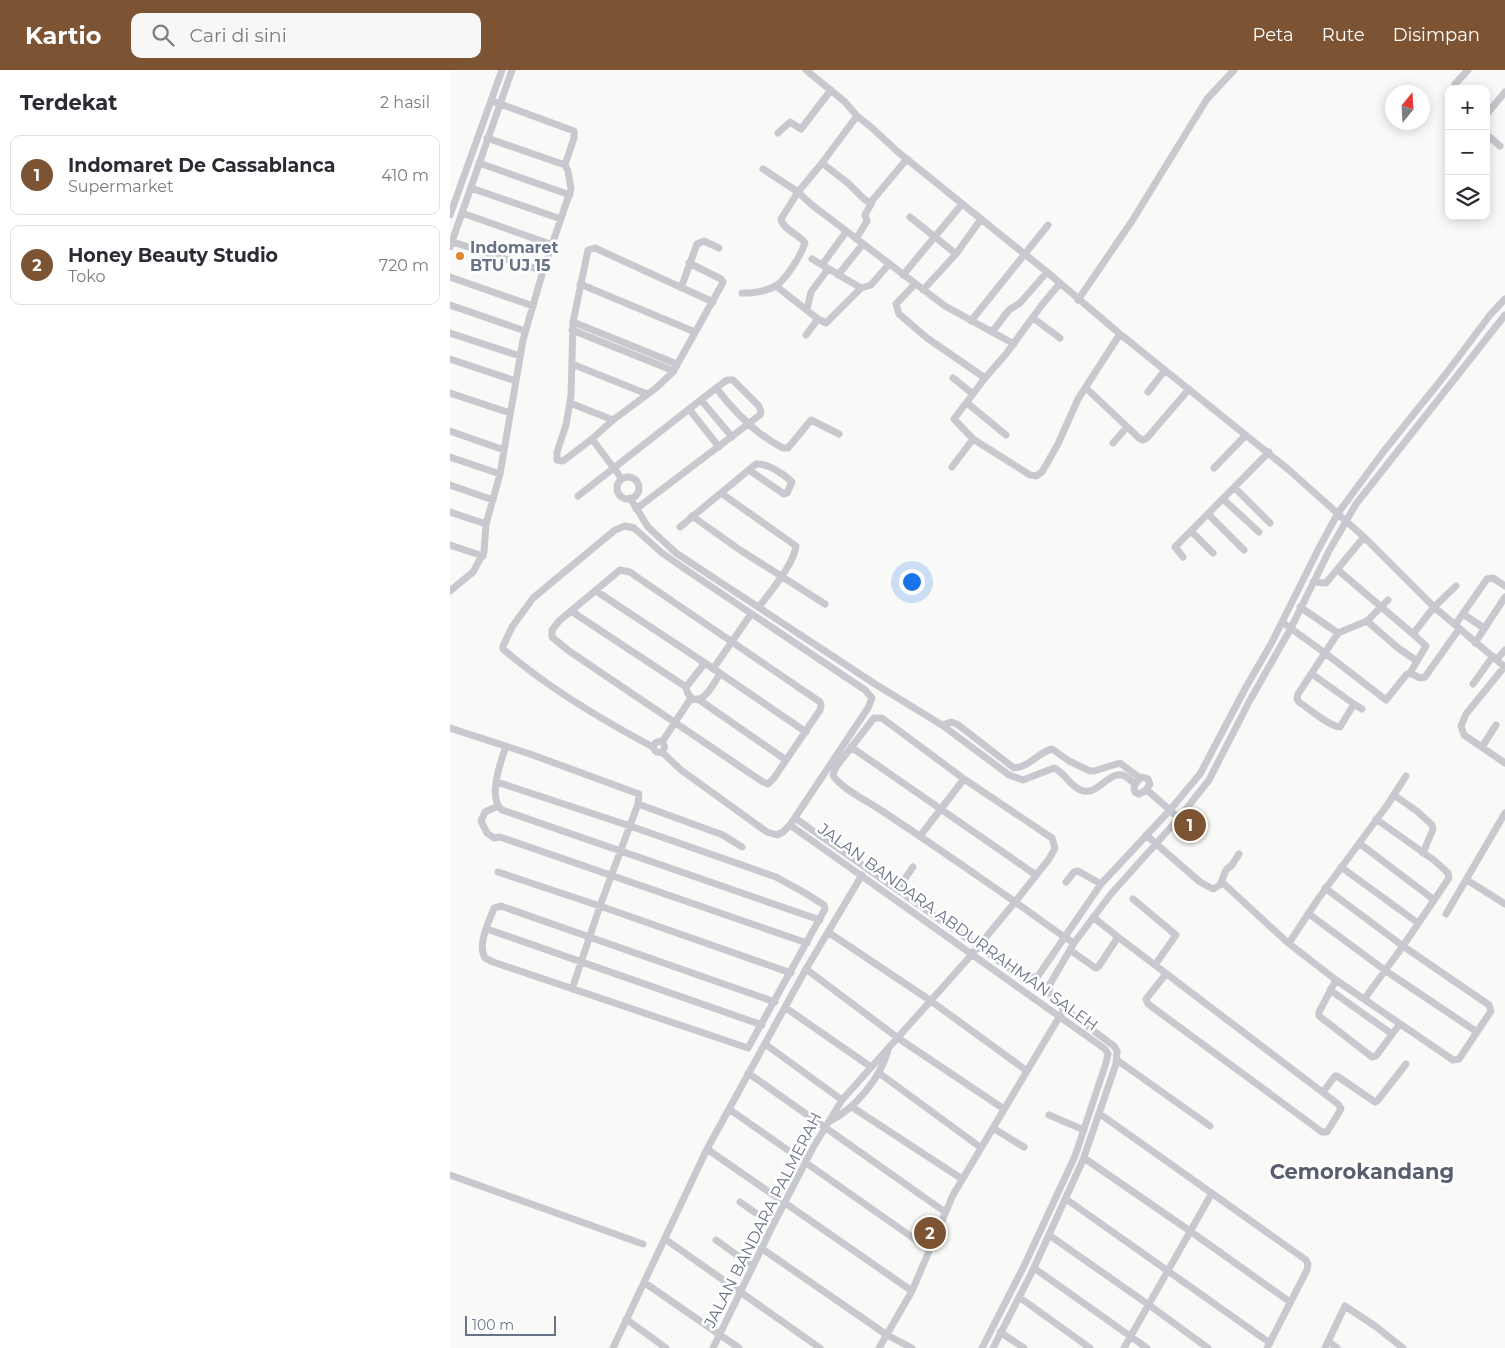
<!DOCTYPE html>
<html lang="id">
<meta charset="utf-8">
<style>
body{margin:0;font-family:Montserrat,sans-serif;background:#f7f7f7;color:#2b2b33}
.controls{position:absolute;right:15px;top:15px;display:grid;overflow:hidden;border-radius:10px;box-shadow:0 2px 12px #0003}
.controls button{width:45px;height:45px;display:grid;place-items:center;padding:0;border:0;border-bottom:1px solid #e1e1e2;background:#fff;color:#2b2b33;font:25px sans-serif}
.compass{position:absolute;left:935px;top:15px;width:45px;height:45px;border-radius:50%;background:#fff;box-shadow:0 2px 12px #0003;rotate:18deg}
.scale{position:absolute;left:15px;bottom:12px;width:91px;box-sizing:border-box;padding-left:5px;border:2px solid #697287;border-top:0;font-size:14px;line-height:18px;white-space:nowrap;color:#697287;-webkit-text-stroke:4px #fff;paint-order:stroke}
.you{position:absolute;left:461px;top:511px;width:18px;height:18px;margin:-12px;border:4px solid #fff;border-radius:50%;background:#1a73e8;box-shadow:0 0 0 8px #1a73e833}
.badge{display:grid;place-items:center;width:32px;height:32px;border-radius:50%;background:#7c5433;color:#fff;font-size:16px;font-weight:700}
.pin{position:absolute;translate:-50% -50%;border:2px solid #fff;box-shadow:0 1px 5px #0006}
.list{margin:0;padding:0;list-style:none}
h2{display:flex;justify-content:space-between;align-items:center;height:65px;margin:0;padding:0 20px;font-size:21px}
h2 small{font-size:16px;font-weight:400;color:#7c7c81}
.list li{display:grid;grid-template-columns:32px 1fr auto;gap:15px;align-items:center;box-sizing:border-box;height:80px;margin:0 10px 10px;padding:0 10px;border:1px solid #e1e1e2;border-radius:10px}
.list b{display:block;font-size:19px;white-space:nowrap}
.list p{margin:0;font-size:16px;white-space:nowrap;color:#7c7c81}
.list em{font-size:16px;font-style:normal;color:#7c7c81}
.icon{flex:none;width:28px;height:28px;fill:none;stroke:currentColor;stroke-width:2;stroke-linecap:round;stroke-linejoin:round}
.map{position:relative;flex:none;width:1055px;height:1278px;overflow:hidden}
header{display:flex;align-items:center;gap:30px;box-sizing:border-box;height:70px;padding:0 25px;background:#7c5433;color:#fff}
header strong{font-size:24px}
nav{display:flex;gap:28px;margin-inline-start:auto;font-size:18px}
.search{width:350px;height:45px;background:#f7f7f7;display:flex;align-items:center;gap:12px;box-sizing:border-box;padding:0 18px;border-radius:10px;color:#7c7c81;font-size:19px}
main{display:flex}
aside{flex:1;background:#fff}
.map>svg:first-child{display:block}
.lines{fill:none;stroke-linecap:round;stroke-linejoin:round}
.street{stroke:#c7c9ce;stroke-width:7}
.poi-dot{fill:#de8632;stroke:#fff;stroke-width:2}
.labels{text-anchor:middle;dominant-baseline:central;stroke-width:5;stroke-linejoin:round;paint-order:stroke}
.poi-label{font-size:16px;font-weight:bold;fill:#697287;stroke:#fff;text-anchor:start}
.street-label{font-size:16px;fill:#697287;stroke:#fff}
.district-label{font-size:21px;font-weight:bold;fill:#575e6d;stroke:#fff}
</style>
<header>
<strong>Kartio</strong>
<div class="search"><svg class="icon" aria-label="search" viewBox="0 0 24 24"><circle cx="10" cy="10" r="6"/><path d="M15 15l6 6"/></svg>Cari di sini</div>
<nav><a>Peta</a><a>Rute</a><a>Disimpan</a></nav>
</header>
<main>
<aside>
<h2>Terdekat<small>2 hasil</small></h2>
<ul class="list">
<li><span class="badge">1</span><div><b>Indomaret De Cassablanca</b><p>Supermarket</p></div><em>410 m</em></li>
<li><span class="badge">2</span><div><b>Honey Beauty Studio</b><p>Toko</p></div><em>720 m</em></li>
</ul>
</aside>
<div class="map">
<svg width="1055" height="1278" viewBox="0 0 1055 1278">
<rect width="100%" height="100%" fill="#f9f9f7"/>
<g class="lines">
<path class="street" d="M356,0l39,32 12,14 14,11 27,25 149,120 73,62 169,136 75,67 70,70 71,60
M1005,14l13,-14
M45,32l79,29v7l-9,27
M1036,45l19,-23
M407,46l-35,47 -24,29 14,13 133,101 69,38
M328,63l12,-11 11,7 30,-39
M1036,64l14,12
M29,93l91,32
M372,93l27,21 15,15 6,4 37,-44
M21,118l90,31
M12,143l91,32
M0,145l52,-145
M460,147l46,37
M406,169l11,-18 -2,-6 7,-13
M0,171l93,30
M0,177l62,-177
M362,189l49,29
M372,195l24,-33
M388,205l25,-31
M453,205l59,-71
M0,207l83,29
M610,213l-19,23 -35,48 -21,24 -31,41 19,20 57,36 6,1 6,-4 16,-28 20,-45 42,-65
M130,214l115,48
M465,214l-19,20 3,10 28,24 58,40
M326,216l42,33 8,4 35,-35 10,-3 18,-21
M231,218l16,-44 7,-3 15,7
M473,220l33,-36 25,-35
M292,223c11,0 26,-2 35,-8 10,-7 24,-30 28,-42 -6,-9 -22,-13 -24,-24l17,-27 -35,-23
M628,230l54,-79 75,-122 27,-29
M0,235l75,26
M357,239l4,-17 17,-23
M583,248l27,20
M521,251l77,-96
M123,252l104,42
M122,260l102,41
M542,262l17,-22 11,-7 27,-31
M0,263l70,23
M356,265l12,-16
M0,289l66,22
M122,294l75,30
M503,308l20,16
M266,318c18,23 40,47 67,60h5l23,-28 28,14
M636,318l53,50 4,2 4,-2 42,-49
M698,322l17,-22
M0,323l60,20
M251,330l31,37
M120,333l43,17
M517,333l39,32
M239,339l30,38
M0,361l54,19
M142,369l-29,22 -6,-1v-8l9,-27 5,-29 2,-74 15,-72 7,-2 118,54
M663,373l14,-16
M0,387l50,17
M502,397l21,-28
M764,398l32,-33
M167 418a11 11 0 1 1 22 0a11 11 0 1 1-22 0Z
M172,409l-30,-40 21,-19 43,-32 17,-16 48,-86 2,-4 -2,-3 -32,-16
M0,415l43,15
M785,418l35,35
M271,423l75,53c-2,18 -26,46 -37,61
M128,426l138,-108 11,-8h6l26,26 2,6 -1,3 -124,94
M180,428l18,29 28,26 199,131 67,41 67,50 14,5 31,-12c11,4 17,21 30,23 14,3 25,-19 38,-16 5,1 9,6 13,9
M773,429l36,33
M0,442l36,12
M758,444l36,36
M242,446l48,34 85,54
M230,457l76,-63c11,-1 28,10 36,18l-5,11 -3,1 -35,-24
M741,461l22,22
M0,475l33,11
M733,487l-8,-10 94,-95
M170,500l10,2 7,5 183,125 1,3 -1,5 -46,68 -6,6 -5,-2 -194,-131 -17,-14v-7l7,-9z
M888,500l75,64 21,-27 22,-21
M863,512l13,1 38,-46
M0,521l23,-19 11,-20 2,-28 14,-50 23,-134 20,-69 28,-82 -3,-18 -3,-6 -78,-27
M146,521l109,72
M850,537l38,26 29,-12 21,-21
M121,541l115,76c1,8 8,17 17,10 7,-5 12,-16 17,-23
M1013,544l21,14
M917,551l31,27 19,13
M832,552l43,31 61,47 20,-25 4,-2 10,5 5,-1 34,-48
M1005,555l32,-46 6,-1 12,8
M1025,573l30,-46
M1047,589l8,-9
M1055,596l-39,48 -5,12 3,9 41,28
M263,599l38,-55
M960,603l16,-27 -13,-12
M862,604l42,30 -14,23c-11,-1 -31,-18 -41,-25l-2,-3 1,-5 40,-61
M1023,614l20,-28
M236,617l19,-24 101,69
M248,629l88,61
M904,634l8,5
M492,655l9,-3 6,2 57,44c16,-1 23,-15 38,-19l17,12 21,10h4l26,-8 20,15
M0,658l80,26 109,40 -1,10 -38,102 -28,83
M203.5 677a5.5 5.5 0 1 1 11 0a5.5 5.5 0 1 1-11 0Z
M212,672l29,-44
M56,676c-5,15 -19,52 -4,64l318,110
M203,677c-51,-27 -106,-60 -150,-98v-3l9,-19 21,-29 82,-68 10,-4 9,2 28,25 23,16 180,121 7,8 -4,10 -78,117 -7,7 -6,3 -10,-3 -86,-62 -19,-18
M401,677l185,128
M1032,677l14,-22
M692,707l6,2 2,5 -5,7 -6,3 -4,-2c-3,-6 2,-11 7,-15z
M47,712l133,44 146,51 29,16 19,12 1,4 -77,139 -255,-86 -8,-4c-8,-14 4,-36 9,-50l7,-2 274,96
M697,720l32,28
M944,725l24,17 14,13 1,4 -10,24
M188,734l85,31 19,12
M48,736l-13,6 -4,9 6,12 7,5 6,-1 307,106
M345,748l225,158 10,2 8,-2 63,-92 69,-74 30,-36 46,-87 25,-43 48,-96 19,-35 46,-62 61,-76 45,-60 15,-16
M340,755l315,224 3,5
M696,765l54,47 13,7 7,-4 6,-15 6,-5 7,-11
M470,766l44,-57
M909,773l74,56
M891,797l77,56
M48,802l102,34 191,67
M1017,810l38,24
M616,812l8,-10 4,-1 23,13
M772,812l65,60 49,38 117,80 6,-1 32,-48 -2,-6 -86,-59 -38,52
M875,818l78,58 46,-68 -1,-5 -13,-12 -59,-42
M447,820l16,-23
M683,829l43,36 -21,30
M859,844l77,57 91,61
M996,844l59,-101
M37,859l275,96
M378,862l103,69 96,70
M668,867l220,167 3,5 -14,23h-5l-174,-128 -2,-5 20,-25
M839,873l29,-44 70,-95 18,-28
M620,880l24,17 2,1 3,-2 19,-29 -25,-20
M356,899l92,69 106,71
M886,910l-17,32v4l53,41 4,-1 23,-31
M880,920l62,44
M336,938l85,59
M315,974l77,56
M667,981l-3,-5 -59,-44 -6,-10 1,-8 24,-41 37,-49 68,-76 30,-38 40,-78 42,-74 38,-77 27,-47 149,-189
M667,990l93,66
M298,1003l197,139
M429,1003l101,74
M873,1022l12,-16h2l38,26 3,-2 28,-36
M402,1037l110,72
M279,1039l200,140
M650,1044l206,146 2,4 -1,6 -40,78
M599,1045l35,15
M380,1051c26,-13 51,-44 58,-71
M543,1058l31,19
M257,1079l205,142
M634,1088l106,73 100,71
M0,1105l193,69
M616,1129l204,144
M290,1132l33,23
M599,1165l100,70 59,43
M215,1169l155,109
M266,1170l36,26
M311,1178l126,87 25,13
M584,1198l113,80
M195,1213l94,65
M569,1227l71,51
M176,1249l40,29
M550,1262l24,16
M878,1271l9,7
M163,1278l94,-199 99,-180 56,-94
M263,1278l60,-123 41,-79 28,-46 125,-140 48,-58 34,-43 6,-11 -3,-10 -88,-59 -82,-61h-8l-38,49 -3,8c6,12 34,26 46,34 46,30 90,61 135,92 20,14 39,29 60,42
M429,1278l33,-57 41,-96 108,-181
M532,1278l42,-82 51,-110 31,-93 2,-9
M543,1278l39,-76 51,-112 33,-96 1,-13
M674,1278l88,-155
M875,1278l20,-42 30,20 28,22"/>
</g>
<circle class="poi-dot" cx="10" cy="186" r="5"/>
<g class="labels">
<g class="poi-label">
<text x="20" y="177">Indomaret<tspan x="20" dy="18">BTU UJ 15</tspan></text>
</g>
<g class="street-label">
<text transform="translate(508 857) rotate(36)">JALAN BANDARA ABDURRAHMAN SALEH</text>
<text transform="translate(313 1150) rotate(-63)">JALAN BANDARA PALMERAH</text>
</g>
<g class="district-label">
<text x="912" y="1101">Cemorokandang</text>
</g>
</g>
</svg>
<div class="controls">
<button>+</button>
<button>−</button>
<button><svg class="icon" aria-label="layers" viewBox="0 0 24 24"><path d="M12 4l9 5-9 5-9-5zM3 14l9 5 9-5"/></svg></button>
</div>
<svg class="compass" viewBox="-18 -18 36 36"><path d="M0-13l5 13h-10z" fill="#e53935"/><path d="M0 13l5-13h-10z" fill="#7c7c81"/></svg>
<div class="scale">100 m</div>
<div class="you"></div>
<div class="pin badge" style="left:740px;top:755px">1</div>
<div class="pin badge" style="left:480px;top:1163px">2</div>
</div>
</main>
